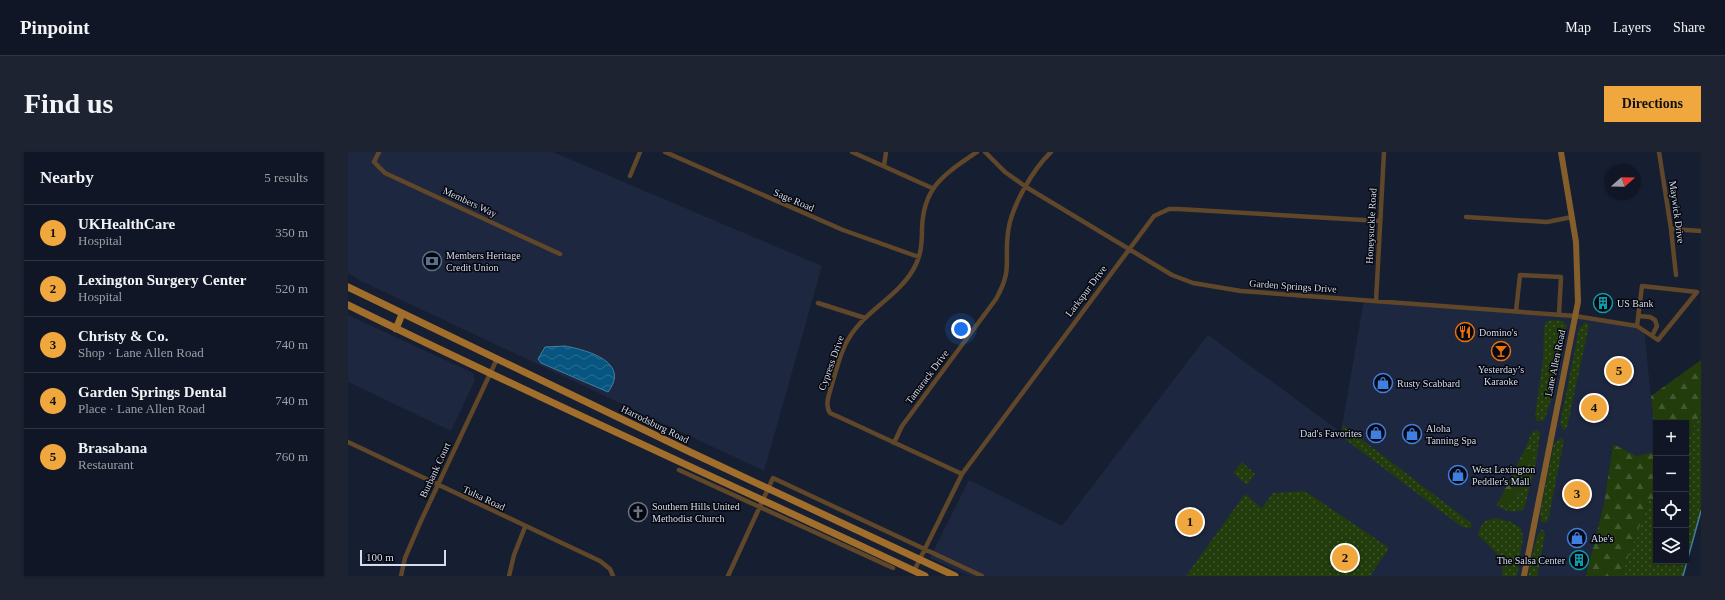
<!DOCTYPE html>
<meta charset="utf-8">
<style>
body{margin:0;font-family:"Times New Roman",serif;background:#1e2332;color:#f1f3f6}
.controls{position:absolute;right:12px;bottom:12px;display:grid;overflow:hidden;border-radius:0px;box-shadow:0 1px 3px #0004}
.controls button{width:36px;height:36px;display:grid;place-items:center;padding:0;border:0;border-bottom:1px solid #303542;background:#101625;color:#f1f3f6;font:20px sans-serif}
.compass{position:absolute;left:1257px;top:12px;width:36px;height:36px;border-radius:50%;background:#101625;box-shadow:0 1px 3px #0004;rotate:70deg}
.scale{position:absolute;left:12px;bottom:10px;width:86px;box-sizing:border-box;padding-left:4px;border:2px solid #d6dcea;border-top:0;font-size:11px;line-height:14px;white-space:nowrap;color:#d6dcea;-webkit-text-stroke:3px #060811;paint-order:stroke}
.you{position:absolute;left:613px;top:177px;width:14px;height:14px;margin:-10px;border:3px solid #fff;border-radius:50%;background:#1a73e8;box-shadow:0 0 0 6px #1a73e833}
.badge{display:grid;place-items:center;width:26px;height:26px;border-radius:50%;background:#efa73e;color:#111;font-size:13px;font-weight:700}
.pin{position:absolute;translate:-50% -50%;border:2px solid #fff;box-shadow:0 1px 4px #0006}
.list{margin:0;padding:0;list-style:none}
h2{display:flex;justify-content:space-between;align-items:center;height:52px;margin:0;padding:0 16px;font-size:17px}
h2 small{font-size:13px;font-weight:400;color:#9c9fa7}
.list li{display:grid;grid-template-columns:26px 1fr auto;gap:12px;align-items:center;box-sizing:border-box;height:56px;padding:0 16px;border-top:1px solid #303542}
.list b{display:block;font-size:15px;white-space:nowrap}
.list p{margin:0;font-size:13px;white-space:nowrap;color:#9c9fa7}
.list em{font-size:13px;font-style:normal;color:#9c9fa7}
.icon{flex:none;width:22px;height:22px;fill:none;stroke:currentColor;stroke-width:2;stroke-linecap:round;stroke-linejoin:round}
.map{position:relative;flex:none;width:1353px;height:424px;overflow:hidden;border-radius:0px}
header{display:flex;align-items:center;gap:24px;box-sizing:border-box;height:56px;padding:0 20px;background:#101625;border-bottom:1px solid #303542}
header strong{font-size:19px}
nav{display:flex;gap:22px;margin-inline-start:auto;font-size:14px}
.intro{display:flex;align-items:center;justify-content:space-between;box-sizing:border-box;height:96px;padding:0 24px}
h1{margin:0;font-size:28px}
.button{padding:10px 18px;border-radius:0px;background:#efa73e;color:#111;font-size:14px;font-weight:700}
main{display:flex;gap:24px;padding:0 24px}
aside{flex:1;background:#101625;border-radius:0px;box-shadow:0 1px 3px #0004}
.map>svg:first-child{display:block}
.built{fill:#1d273f}
.grass{fill:url(#grass-dots)}
.forest{fill:url(#forest-firs)}
.water{fill:url(#water-waves);stroke:#457ea0}
.lines{fill:none;stroke-linecap:round;stroke-linejoin:round}
.stream{stroke:#457ea0;stroke-width:1.5}
.street{stroke:#60472a;stroke-width:4.5}
.secondary{stroke:#865e2c;stroke-width:6}
.primary{stroke:#a26e2b;stroke-width:7}
.labels{text-anchor:middle;dominant-baseline:central;stroke-width:3;stroke-linejoin:round;paint-order:stroke}
.street-label{font-size:10px;fill:#d6dcea;stroke:#060811}
.poi-label{font-size:10px;fill:#d6dcea;stroke:#060811;text-anchor:start}
</style>
<header>
<strong>Pinpoint</strong>
<nav><a>Map</a><a>Layers</a><a>Share</a></nav>
</header>
<div class="intro"><h1>Find us</h1><a class="button">Directions</a></div>
<main>
<aside>
<h2>Nearby<small>5 results</small></h2>
<ul class="list">
<li><span class="badge">1</span><div><b>UKHealthCare</b><p>Hospital</p></div><em>350 m</em></li>
<li><span class="badge">2</span><div><b>Lexington Surgery Center</b><p>Hospital</p></div><em>520 m</em></li>
<li><span class="badge">3</span><div><b>Christy &amp; Co.</b><p>Shop · Lane Allen Road</p></div><em>740 m</em></li>
<li><span class="badge">4</span><div><b>Garden Springs Dental</b><p>Place · Lane Allen Road</p></div><em>740 m</em></li>
<li><span class="badge">5</span><div><b>Brasabana</b><p>Restaurant</p></div><em>760 m</em></li>
</ul>
</aside>
<div class="map">
<svg width="1353" height="424" viewBox="0 0 1353 424">
<defs>
<pattern id="grass-dots" width="8" height="8" patternUnits="userSpaceOnUse"><rect width="8" height="8" fill="#233c0c"/><path d="M2 2h.1M6 6h.1" fill="none" stroke="#425830" stroke-width="1.8" stroke-linecap="round"/></pattern>
<pattern id="forest-firs" width="22" height="20" patternUnits="userSpaceOnUse"><rect width="22" height="20" fill="#233c0c"/><path d="M5 1l3.5 6h-7zM16 11l3.5 6h-7z" fill="#425830"/></pattern>
<pattern id="water-waves" width="16" height="10" patternUnits="userSpaceOnUse"><rect width="16" height="10" fill="#075681"/><path d="M0 5q4-4 8 0t8 0" fill="none" stroke="#2a6e93"/></pattern>
</defs>
<rect width="100%" height="100%" fill="#161e31"/>
<path class="built" d="M0,0h205l269,114 -58,205 -403,-190 -13,-8z
M1016,148l211,16 69,13 11,107v16l-18,4 -24,-12 -9,59 -18,73h-616l-40,-18 39,-78 93,46 146,-191 133,97z
M0,163l125,58 2,7 -24,51 -103,-49z"/>
<path class="grass" d="M1205,168l10,1 4,5 -14,67 -9,28h-7l-2,-5 8,-56 1,-32 2,-6z
M1237,170l4,3 -22,102 -3,3 -4,-6 19,-95z
M1353,262v97l-18,65h-62l28,-75 7,-1v61h30v-123z
M995,273l128,98 1,4 -4,1 -6,-1 -121,-91z
M1189,278l3,3 -4,30 -12,46c-10,4 -19,3 -28,-4l3,-4 4,4 21,-27 4,-11 5,-9 -4,-11 -4,2 7,-17z
M1213,286l3,2 -16,81 -3,2 -4,-2 -1,-8 14,-69z
M894,310l13,12 -8,11 -14,-12z
M957,339l84,57 -19,28h-184l59,-82 17,14 11,-15z
M1147,366l16,4 10,6 2,10 -6,38h-15c4,-18 -12,-30 -24,-40l1,-6 6,-9z
M1193,378h3l1,5 -8,41h-9l8,-37z"/>
<path class="forest" d="M1353,208v54l-15,24v-15h-30v77l-7,1 -28,75h-35l18,-73 9,-59 24,12 17,-4 1,-16 -4,-40z
M1181,295l3,3 1,8c-10,16 -8,44 -30,47l-4,-4 26,-52z"/>
<path class="water" d="M217,194c22,4 66,16 43,46l-67,-29 -3,-4 7,-12z"/>
<g class="lines">
<path class="stream" d="M1335,424l18,-65"/>
<path class="street" d="M31,0l-5,10 11,11 175,81
M317,0l178,78 76,27
M504,0l80,36
M637,0l20,20 21,15 146,88 21,8 48,8 334,25 62,10 21,14 39,-48 -55,-6 -5,40
M1311,0l12,77 5,46
M536,14l2,-14
M282,24l10,-24
M1118,65l81,5 25,-5
M1323,77l30,2
M1028,149l8,-149
M470,151l47,15
M1168,159l4,-36 41,2 -2,37
M1291,164l11,1 5,3 2,6 -5,10
M0,290l252,119 10,8 3,7
M546,291l8,-17 94,-127c17,-30 8,-37 12,-67 3,-25 25,-63 43,-80
M331,318l214,98
M614,322l-123,-57 -9,-4c-6,-9 0,-20 2,-29 5,-15 8,-33 17,-46 16,-27 48,-41 64,-68 8,-13 9,-27 9,-41 1,-43 23,-55 55,-77
M566,419l48,-97 192,-258 15,-7h9l202,12
M53,424l4,-18 15,-35 77,-164
M161,424l5,-21 11,-28
M380,424l45,-98 209,98"/>
<path class="secondary" d="M1176,424l54,-274 -2,-60 -15,-90"/>
<path class="primary" d="M0,135l340,164 267,125
M0,153c191,94 385,180 577,271
M48,177l6,-15"/>
</g>
<defs>
<g id="bank-ring" transform="scale(1)"><circle r="9.5" fill="#060811" stroke="#5c6f8a" stroke-width="1.5"/><path d="M-6-4H6V4H-6ZM0-2.3a2.3 2.3 0 1 0 0 4.6a2.3 2.3 0 1 0 0-4.6Z" fill="#5c6f8a"/></g>
<g id="building-ring" transform="scale(1)"><circle r="9.5" fill="#060811" stroke="#0f9aa8" stroke-width="1.5"/><path d="M-4-6H4V6H1V3H-1V6H-4ZM-2.5-4.3h1.7v1.8h-1.7ZM.8-4.3h1.7v1.8H.8ZM-2.5-1h1.7V.8h-1.7ZM.8-1h1.7V.8H.8Z" fill="#0f9aa8"/></g>
<g id="restaurant-ring" transform="scale(1)"><circle r="9.5" fill="#060811" stroke="#e8710a" stroke-width="1.5"/><path d="M-5-6h1v4h1v-4h1v4h1v-4h1v5L-1.5 .5V6h-2V.5L-5-1ZM5-6V6H3V1.5H1.5Q1.5-4 5-6Z" fill="#e8710a"/></g>
<g id="bar-ring" transform="scale(1)"><circle r="9.5" fill="#060811" stroke="#e8710a" stroke-width="1.5"/><path d="M-6-5H6L.8 .8V4.5H3.5V6h-7V4.5H-.8V.8Z" fill="#e8710a"/></g>
<g id="shop-ring" transform="scale(1)"><circle r="9.5" fill="#060811" stroke="#3f7fe0" stroke-width="1.5"/><path d="M-5-2.5h2.3a2.7 3.5 0 0 1 5.4 0H5L5.5 6h-11ZM-1.5-2.5h3a1.5 2.3 0 0 0-3 0Z" fill="#3f7fe0"/></g>
<g id="church-ring" transform="scale(1)"><circle r="9.5" fill="#060811" stroke="#6b7280" stroke-width="1.5"/><path d="M-1.2-6h2.4v3.5h3.3v2.4h-3.3V6h-2.4V-.1h-3.3v-2.4h3.3Z" fill="#6b7280"/></g>
</defs>
<g fill-rule="evenodd">
<use href="#bank-ring" x="84" y="109"/>
<use href="#building-ring" x="1255" y="151"/>
<use href="#restaurant-ring" x="1117" y="180"/>
<use href="#bar-ring" x="1153" y="199"/>
<use href="#shop-ring" x="1035" y="231"/>
<use href="#shop-ring" x="1028" y="281"/>
<use href="#shop-ring" x="1064" y="282"/>
<use href="#shop-ring" x="1110" y="323"/>
<use href="#church-ring" x="290" y="360"/>
<use href="#shop-ring" x="1229" y="386"/>
<use href="#building-ring" x="1231" y="408"/>
</g>
<g class="labels">
<g class="street-label">
<text transform="translate(446 48) rotate(23)">Sage Road</text>
<text transform="translate(122 50) rotate(25)">Members Way</text>
<text transform="translate(1329 60) rotate(82)">Maywick Drive</text>
<text transform="translate(1023 74) rotate(-87)">Honeysuckle Road</text>
<text transform="translate(945 134) rotate(4)">Garden Springs Drive</text>
<text transform="translate(738 139) rotate(-53)">Larkspur Drive</text>
<text transform="translate(483 211) rotate(-70)">Cypress Drive</text>
<text transform="translate(1207 211) rotate(-78)">Lane Allen Road</text>
<text transform="translate(579 225) rotate(-53)">Tamarack Drive</text>
<text transform="translate(307 272) rotate(26)">Harrodsburg Road</text>
<text transform="translate(87 318) rotate(-65)">Burbank Court</text>
<text transform="translate(136 346) rotate(25)">Tulsa Road</text>
</g>
<g class="poi-label">
<text x="98" y="103">Members Heritage<tspan x="98" dy="12">Credit Union</tspan></text>
<text x="1269" y="151">US Bank</text>
<text x="1131" y="180">Domino's</text>
<text x="1153" y="217" text-anchor="middle">Yesterday’s<tspan x="1153" dy="12">Karaoke</tspan></text>
<text x="1049" y="231">Rusty Scabbard</text>
<text x="1078" y="276">Aloha<tspan x="1078" dy="12">Tanning Spa</tspan></text>
<text x="1014" y="281" text-anchor="end">Dad's Favorites</text>
<text x="1124" y="317">West Lexington<tspan x="1124" dy="12">Peddler's Mall</tspan></text>
<text x="304" y="354">Southern Hills United<tspan x="304" dy="12">Methodist Church</tspan></text>
<text x="1243" y="386">Abe's</text>
<text x="1217" y="408" text-anchor="end">The Salsa Center</text>
</g>
</g>
</svg>
<div class="controls">
<button>+</button>
<button>−</button>
<button><svg class="icon" aria-label="locate" viewBox="0 0 24 24"><circle cx="12" cy="12" r="6"/><path d="M12 2v4M12 18v4M2 12h4M18 12h4"/></svg></button>
<button><svg class="icon" aria-label="layers" viewBox="0 0 24 24"><path d="M12 4l9 5-9 5-9-5zM3 14l9 5 9-5"/></svg></button>
</div>
<svg class="compass" viewBox="-18 -18 36 36"><path d="M0-13l5 13h-10z" fill="#e53935"/><path d="M0 13l5-13h-10z" fill="#9c9fa7"/></svg>
<div class="scale">100 m</div>
<div class="you"></div>
<div class="pin badge" style="left:842px;top:370px">1</div>
<div class="pin badge" style="left:997px;top:406px">2</div>
<div class="pin badge" style="left:1229px;top:342px">3</div>
<div class="pin badge" style="left:1246px;top:256px">4</div>
<div class="pin badge" style="left:1271px;top:219px">5</div>
</div>
</main>
